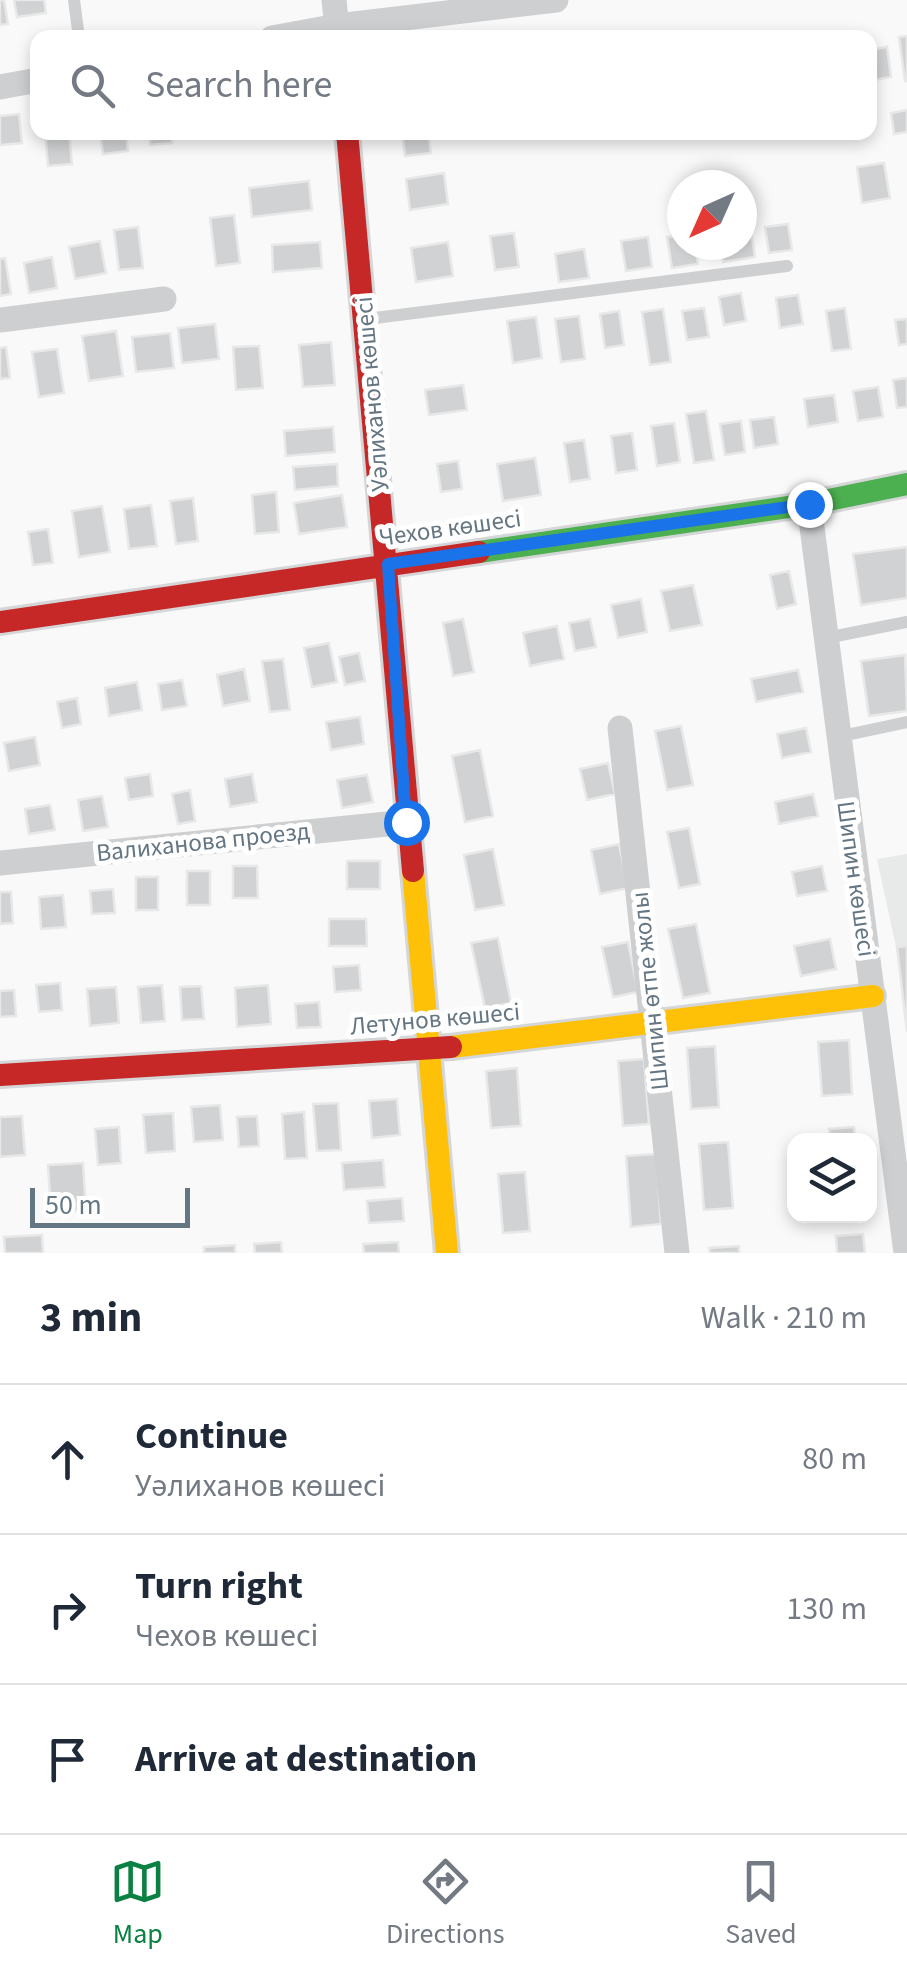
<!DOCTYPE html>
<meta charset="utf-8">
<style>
body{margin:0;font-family:"Source Sans 3",sans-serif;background:#f2f2f3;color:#1f2937}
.controls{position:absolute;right:30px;bottom:30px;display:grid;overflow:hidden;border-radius:20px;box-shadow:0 5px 15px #0003}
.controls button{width:90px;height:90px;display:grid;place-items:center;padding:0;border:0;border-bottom:2px solid #e0e1e3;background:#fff;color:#1f2937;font:50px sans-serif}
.compass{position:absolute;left:667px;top:170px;width:90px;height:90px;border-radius:50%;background:#fff;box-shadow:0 5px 15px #0003;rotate:225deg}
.scale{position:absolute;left:30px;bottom:25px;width:160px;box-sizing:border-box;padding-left:10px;border:5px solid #657683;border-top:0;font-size:28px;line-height:35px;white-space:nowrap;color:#657683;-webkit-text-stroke:8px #fff;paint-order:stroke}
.stop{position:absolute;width:30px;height:30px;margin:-22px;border:8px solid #1a73e8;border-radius:50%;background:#fff}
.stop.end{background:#1a73e8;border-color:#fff;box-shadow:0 2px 10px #0008}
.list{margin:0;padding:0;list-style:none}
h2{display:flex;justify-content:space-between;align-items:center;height:130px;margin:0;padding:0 40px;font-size:42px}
h2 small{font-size:32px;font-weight:400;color:#747a83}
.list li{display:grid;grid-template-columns:65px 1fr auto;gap:30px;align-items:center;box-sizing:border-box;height:150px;padding:0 40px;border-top:2px solid #e0e1e3}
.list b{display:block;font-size:38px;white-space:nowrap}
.list p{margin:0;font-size:32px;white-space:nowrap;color:#747a83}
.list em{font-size:32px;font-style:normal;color:#747a83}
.icon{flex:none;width:55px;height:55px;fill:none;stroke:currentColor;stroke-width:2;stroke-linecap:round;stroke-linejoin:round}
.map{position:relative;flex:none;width:907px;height:1253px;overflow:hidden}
.search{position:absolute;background:#fff;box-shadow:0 5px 15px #0003;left:30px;right:30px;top:30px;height:110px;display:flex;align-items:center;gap:25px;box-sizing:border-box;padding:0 35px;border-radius:20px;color:#747a83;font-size:38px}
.sheet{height:580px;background:#fff}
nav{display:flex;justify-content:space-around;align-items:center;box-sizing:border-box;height:140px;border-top:2px solid #e0e1e3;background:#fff;font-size:28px;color:#747a83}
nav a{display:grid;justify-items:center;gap:5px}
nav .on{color:#0b8043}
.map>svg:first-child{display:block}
.built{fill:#e8e9e9}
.building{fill:#d0d2d3;stroke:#e8e8e8;stroke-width:2.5}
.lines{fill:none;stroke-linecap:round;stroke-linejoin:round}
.fast-casing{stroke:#d5d6d7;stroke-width:28}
.slow-casing{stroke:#d5d6d7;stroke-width:28}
.jam-casing{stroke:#d5d6d7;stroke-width:28}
.lane{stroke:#cecfd0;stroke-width:12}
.street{stroke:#cecfd0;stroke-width:25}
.fast{stroke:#4caf50;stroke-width:22}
.slow{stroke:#ffc107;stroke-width:22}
.jam{stroke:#c62828;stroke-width:22}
.route{stroke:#1a73e8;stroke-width:12}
.labels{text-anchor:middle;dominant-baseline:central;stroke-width:10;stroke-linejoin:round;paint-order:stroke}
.street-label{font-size:25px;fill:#657683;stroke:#fff}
</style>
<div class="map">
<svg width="907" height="1253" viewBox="0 0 907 1253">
<rect width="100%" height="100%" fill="#f9f9f9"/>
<path class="built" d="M907,854v178l-11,-85 -19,-88z"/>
<path class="building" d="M0,0h4l4,24 -8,1z
M14,0h30l2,13 -29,4z
M907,36v45h-2l-6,-44z
M887,47l4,30 -18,3 -3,-30z
M907,110v22l-13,2 -3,-21z
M19,114l3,29 -22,2v-29z
M45,132h24l3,32 -24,2z
M100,132h26l2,19 -25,3z
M149,132h22l1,11 -22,2z
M402,132h26l3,21 -26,3z
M884,163l6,35 -28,5 -5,-36z
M444,173l4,31 -38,6 -4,-31z
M309,181l3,29 -60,7 -3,-29z
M234,215l6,48 -24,3 -6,-48z
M788,224l4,26 -23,3 -4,-26z
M750,225l5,32 -32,5 -2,-17h21v-19z
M138,227l5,41 -24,2 -5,-40z
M514,233l5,34 -24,3 -5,-34z
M682,235v10h13l3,19 -26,4 -5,-31z
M648,237l4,30 -26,4 -5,-30z
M100,241l6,32 -31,6 -6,-32z
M320,242l2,26 -49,4 -1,-27z
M448,242l5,34 -37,6 -5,-34z
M584,249l5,29 -30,4 -4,-28z
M52,257l5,31 -28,5 -5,-30z
M5,258l6,36 -11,2v-37z
M741,293l5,28 -22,4 -5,-28z
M798,295l5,29 -23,4 -4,-30z
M704,308l5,29 -22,3 -5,-29z
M845,308l6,41 -19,2 -6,-40z
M663,309l8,53 -21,3 -8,-53z
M619,311l5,34 -19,3 -5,-34z
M579,316l6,43 -24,3 -6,-43z
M536,317l6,41 -29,5 -6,-42z
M907,319v25l-8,1 -4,-25z
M215,324l4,35 -37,4 -4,-35z
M116,331l7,45 -34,5 -7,-45z
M170,333l4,35 -38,4 -4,-35z
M331,342l4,43 -32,2 -4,-42z
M259,346l4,42 -27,2 -3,-43z
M6,347l4,31 -10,1v-31z
M57,349l7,44 -25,4 -7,-45z
M907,378v29l-10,1 -4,-28z
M463,385l4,25 -38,5 -4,-25z
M878,387l5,30 -25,4 -5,-30z
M834,395l4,27 -30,5 -4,-28z
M706,411l8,49 -20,3 -8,-49z
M774,417l4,27 -24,4 -4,-28z
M741,421l4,31 -20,3 -5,-31z
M674,423l6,39 -23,4 -6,-40z
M333,427l2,25 -49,4 -2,-25z
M632,433l5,37 -21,3 -5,-37z
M584,440l6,39 -20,3 -6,-39z
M535,458l6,37 -38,6 -6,-37z
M458,461l4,28 -21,3 -4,-28z
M337,464l1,22 -43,4 -2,-23z
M276,492l3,40 -24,2 -3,-39z
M342,495l5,32 -48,7 -5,-31z
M193,498l5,43 -22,3 -6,-43z
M151,505l6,41 -28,3 -5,-40z
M102,506l8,46 -31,5 -7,-46z
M48,529l5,34 -20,2 -5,-33z
M907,547v51l-46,7 -8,-51z
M789,571l7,33 -19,5 -7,-34z
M693,585l9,40 -32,6 -9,-40z
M641,599l6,33 -29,6 -7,-33z
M463,619l11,53 -21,4 -10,-53z
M590,619l6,28 -21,4 -6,-28z
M557,626l7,33 -34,7 -7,-33z
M329,643l8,39 -25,5 -8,-39z
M359,653l6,28 -20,4 -6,-28z
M905,655l2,56 -38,5 -8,-55z
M283,659l7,51 -20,2 -8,-51z
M244,669l6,32 -27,5 -6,-31z
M798,670l5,22 -47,10 -5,-23z
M182,680l5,26 -25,4 -4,-26z
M137,682l5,28 -33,6 -4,-28z
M77,698l4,26 -19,4 -5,-26z
M360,717l4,27 -33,6 -5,-28z
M681,726l12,59 -26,5 -12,-59z
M806,728l5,24 -29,6 -5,-24z
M35,737l5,28 -31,6 -5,-28z
M480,750l13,66 -28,6 -13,-66z
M608,763l7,31 -28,6 -7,-31z
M150,774l3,22 -24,4 -4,-22z
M252,774l5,28 -27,5 -5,-28z
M367,775l6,27 -31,6 -5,-28z
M190,790l5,31 -17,3 -6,-30z
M813,794l5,22 -39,8 -4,-22z
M102,796l6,31 -25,4 -5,-31z
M50,805l5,25 -26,4 -4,-25z
M689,828l11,56 -21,4 -12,-56z
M619,844l9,44 -28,6 -9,-44z
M493,849l11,56 -29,5 -11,-55z
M347,861h33v28h-33z
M233,866h24l1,32h-25z
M822,866l5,25 -30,5 -5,-24z
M187,871h23v34h-23z
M136,877h22v33h-22z
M113,889l2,24 -23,1 -2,-23z
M0,892h11l2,31 -13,1z
M63,895l3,32 -25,2 -2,-32z
M329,919h37l1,27h-38z
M696,924l14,69 -27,5 -15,-69z
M498,938l13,65 -26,5 -14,-65z
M830,939l6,30 -35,7 -7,-30z
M628,942l10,50 -25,5 -11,-50z
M907,946v86l-10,-85z
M359,965l2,25 -26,2 -2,-25z
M60,983l2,27 -23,2 -3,-27z
M162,985l3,36 -24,2 -3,-36z
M268,985l3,39 -34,3 -2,-39z
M201,986l3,33 -22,1 -2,-33z
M116,987l3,36 -29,3 -3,-37z
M14,990l2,26 -16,1v-26z
M319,1002l2,25 -24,1 -2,-24z
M849,1040l3,54 -30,2 -4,-54z
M715,1046l4,61 -28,2 -4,-61z
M644,1059l5,65 -26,2 -5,-65z
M517,1068l4,58 -30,2 -5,-57z
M397,1099l3,36 -28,3 -3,-37z
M338,1103l3,47 -24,1 -4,-47z
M220,1105l3,35 -29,2 -3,-35z
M304,1112l3,46 -22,1 -3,-45z
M173,1113l2,38 -29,2 -3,-38z
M22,1116l3,39 -25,2v-40z
M257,1116l2,30 -20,1 -2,-30z
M119,1127l2,36 -23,2 -3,-36z
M854,1127l1,13h-25l-1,-11z
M728,1142l5,66 -29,2 -5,-66z
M656,1154l5,70 -30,3 -5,-71z
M383,1160l2,27 -41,3 -2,-27z
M83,1163l3,47 -35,3 -3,-48z
M525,1172l5,59 -27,2 -5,-59z
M402,1198l2,23 -35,2 -2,-22z
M863,1234l2,19h-28l-1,-17z
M42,1235l1,18h-38l-1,-16z
M281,1242l1,11h-27l-1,-9z
M398,1242l1,11h-35l-1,-9z
M235,1245v8h-31v-6z
M739,1246v7h-29l-1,-5z"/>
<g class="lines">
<g class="fast-casing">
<path id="fast" d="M479,552l330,-48 98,-20"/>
</g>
<g class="slow-casing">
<path id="slow" d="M413,871l34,382
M451,1047l422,-51"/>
</g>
<g class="jam-casing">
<path id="jam" d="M347,132l66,739
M0,622l479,-70
M0,1075l451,-28"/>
</g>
<path class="lane" d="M74,0l5,38
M367,319l420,-53
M826,638l81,-16
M837,737l70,-15"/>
<path class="street" d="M334,0l4,38
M272,38l65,-12 219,-26
M0,87l38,-7
M0,320l164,-21
M809,504l97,749
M620,728l57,525
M0,863l407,-41"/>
<use href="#fast" class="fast"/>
<use href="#slow" class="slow"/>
<use href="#jam" class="jam"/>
</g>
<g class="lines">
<path class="route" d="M406,822l-18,-258 421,-60"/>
</g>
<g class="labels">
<g class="street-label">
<text transform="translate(372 394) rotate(-95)">Уәлиханов көшесі</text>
<text transform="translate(450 528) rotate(-8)">Чехов көшесі</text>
<text transform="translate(203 842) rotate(-6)">Валиханова проезд</text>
<text transform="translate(856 879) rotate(82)">Шипин көшесі</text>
<text transform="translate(650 991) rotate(-96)">Шипин өтпе жолы</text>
<text transform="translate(435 1019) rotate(-5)">Летунов көшесі</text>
</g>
</g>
</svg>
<div class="controls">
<button><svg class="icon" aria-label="layers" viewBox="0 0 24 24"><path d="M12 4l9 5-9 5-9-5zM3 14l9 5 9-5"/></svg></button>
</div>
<svg class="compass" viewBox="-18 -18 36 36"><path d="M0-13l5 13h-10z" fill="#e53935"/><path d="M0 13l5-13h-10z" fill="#747a83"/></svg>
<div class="scale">50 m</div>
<div class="stop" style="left:406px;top:822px"></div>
<div class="stop end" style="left:809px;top:504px"></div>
<div class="search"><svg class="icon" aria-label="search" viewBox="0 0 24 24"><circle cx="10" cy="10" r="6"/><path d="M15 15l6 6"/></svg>Search here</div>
</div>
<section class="sheet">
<h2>3 min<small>Walk · 210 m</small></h2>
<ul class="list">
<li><svg class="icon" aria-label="ahead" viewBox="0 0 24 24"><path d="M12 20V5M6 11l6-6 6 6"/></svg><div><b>Continue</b><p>Уәлиханов көшесі</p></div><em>80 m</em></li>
<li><svg class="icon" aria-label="right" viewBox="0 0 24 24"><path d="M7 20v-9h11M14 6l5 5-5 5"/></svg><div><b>Turn right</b><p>Чехов көшесі</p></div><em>130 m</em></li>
<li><svg class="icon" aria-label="arrive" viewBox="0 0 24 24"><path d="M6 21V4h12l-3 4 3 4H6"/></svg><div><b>Arrive at destination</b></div></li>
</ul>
</section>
<nav>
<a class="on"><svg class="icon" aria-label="map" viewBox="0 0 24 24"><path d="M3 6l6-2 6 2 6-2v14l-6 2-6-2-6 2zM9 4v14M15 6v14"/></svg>Map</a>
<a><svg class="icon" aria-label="directions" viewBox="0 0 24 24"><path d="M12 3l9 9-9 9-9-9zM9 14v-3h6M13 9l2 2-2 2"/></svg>Directions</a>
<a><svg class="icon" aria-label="saved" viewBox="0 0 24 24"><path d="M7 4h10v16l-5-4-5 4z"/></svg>Saved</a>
</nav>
